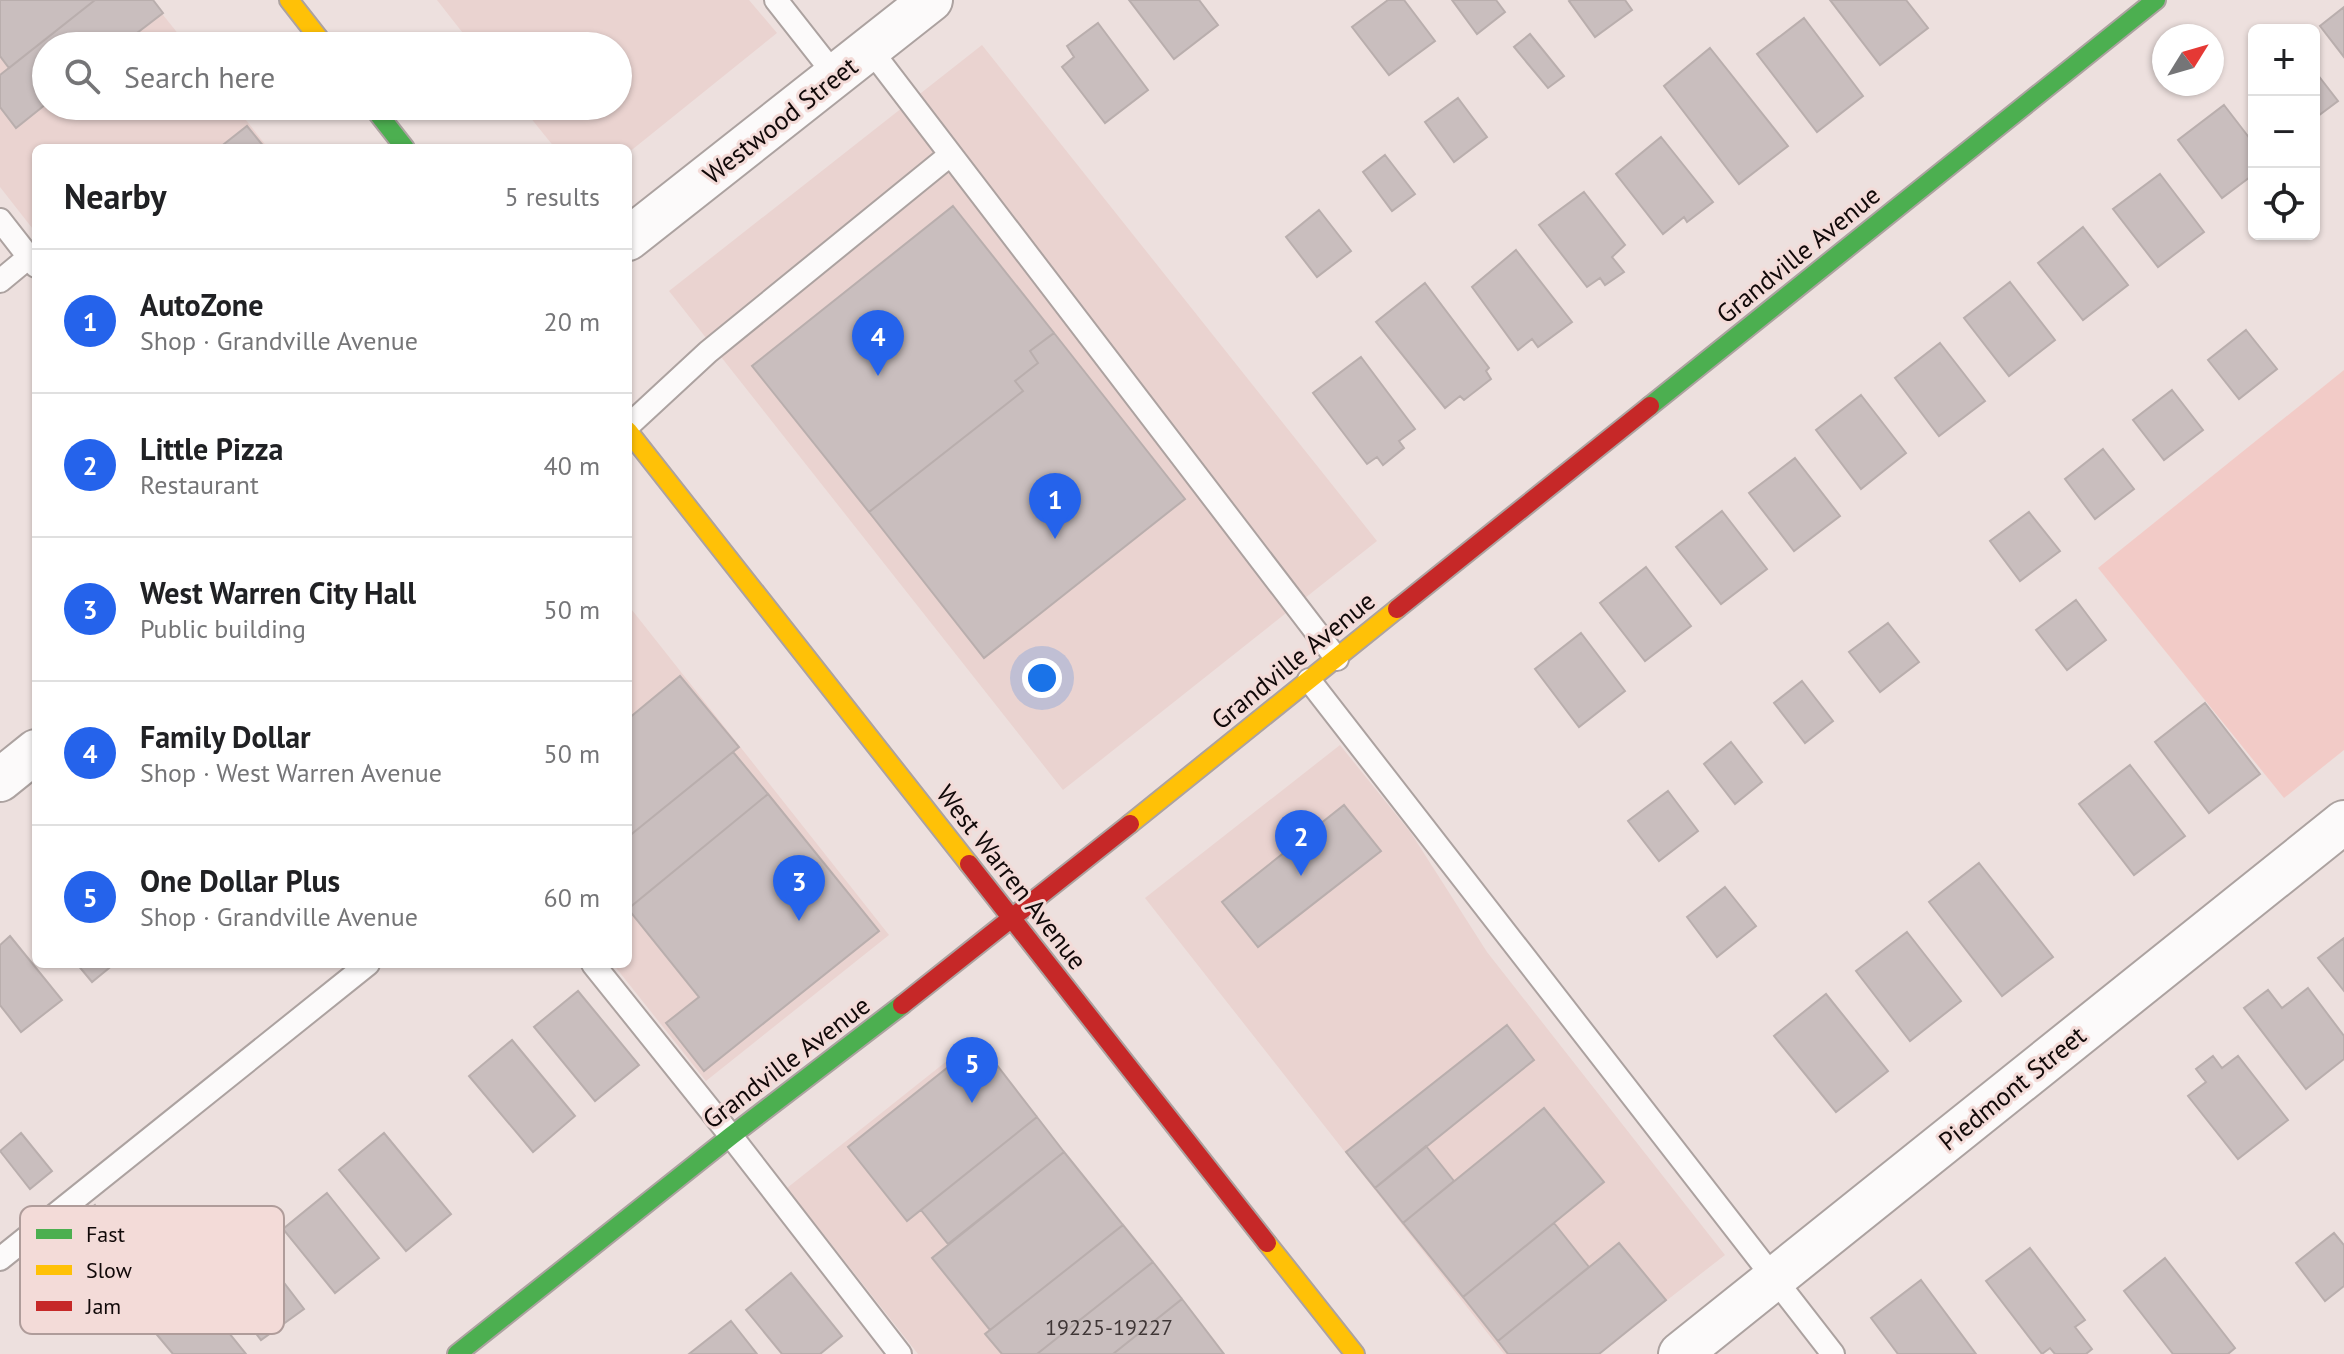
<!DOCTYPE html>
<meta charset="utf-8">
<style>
body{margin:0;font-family:"PT Sans",sans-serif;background:#f6f6f6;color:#202124}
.controls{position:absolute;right:24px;top:24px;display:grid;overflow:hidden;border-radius:12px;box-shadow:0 2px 6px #0004}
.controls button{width:72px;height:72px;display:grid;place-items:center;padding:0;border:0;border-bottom:2px solid #e0e0e0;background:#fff;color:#202124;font:40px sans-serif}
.compass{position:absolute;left:2152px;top:24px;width:72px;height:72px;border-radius:50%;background:#fff;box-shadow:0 2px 6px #0004;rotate:53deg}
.you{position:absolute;left:1042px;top:678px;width:28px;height:28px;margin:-20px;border:6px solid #fff;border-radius:50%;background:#1a73e8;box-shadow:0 0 0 12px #1a73e833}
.badge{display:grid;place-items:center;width:52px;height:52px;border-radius:50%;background:#2563eb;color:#fff;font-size:26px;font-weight:700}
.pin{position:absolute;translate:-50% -66px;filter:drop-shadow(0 2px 4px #0008)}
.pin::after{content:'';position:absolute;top:42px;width:28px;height:24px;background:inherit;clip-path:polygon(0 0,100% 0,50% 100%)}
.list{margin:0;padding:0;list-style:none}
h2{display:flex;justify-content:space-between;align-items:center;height:104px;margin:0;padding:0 32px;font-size:34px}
h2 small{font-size:26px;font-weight:400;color:#757577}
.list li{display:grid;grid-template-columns:52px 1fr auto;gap:24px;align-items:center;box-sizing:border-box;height:144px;padding:0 32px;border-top:2px solid #e0e0e0}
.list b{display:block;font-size:30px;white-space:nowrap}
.list p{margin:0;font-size:26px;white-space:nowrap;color:#757577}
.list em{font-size:26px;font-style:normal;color:#757577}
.icon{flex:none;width:44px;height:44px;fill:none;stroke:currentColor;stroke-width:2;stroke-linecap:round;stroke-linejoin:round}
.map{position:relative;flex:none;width:2344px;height:1354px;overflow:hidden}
.search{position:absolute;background:#fff;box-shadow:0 2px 6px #0004;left:32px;top:32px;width:600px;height:88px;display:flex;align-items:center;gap:20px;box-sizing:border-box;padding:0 28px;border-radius:44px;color:#757577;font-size:30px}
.panel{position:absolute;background:#fff;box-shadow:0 2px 6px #0004;left:32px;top:144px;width:600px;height:824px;border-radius:12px}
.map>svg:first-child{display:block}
.built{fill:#ead3d0}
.green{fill:#f2cbc7}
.building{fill:#c9bebe;stroke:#b9aead;stroke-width:2}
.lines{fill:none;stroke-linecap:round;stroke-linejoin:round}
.lane-casing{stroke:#aca2a0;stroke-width:26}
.street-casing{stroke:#aca2a0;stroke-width:46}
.fast-casing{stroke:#aca2a0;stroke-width:22}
.slow-casing{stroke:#aca2a0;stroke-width:22}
.jam-casing{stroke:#aca2a0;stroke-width:22}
.lane{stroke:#fcfafa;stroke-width:22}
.street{stroke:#fcfafa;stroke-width:42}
.fast{stroke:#4caf50;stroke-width:18}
.slow{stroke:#ffc107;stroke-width:18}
.jam{stroke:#c62828;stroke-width:18}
.labels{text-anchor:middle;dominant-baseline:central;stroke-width:6;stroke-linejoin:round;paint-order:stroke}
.number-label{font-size:22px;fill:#3f3636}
.street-label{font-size:26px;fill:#110909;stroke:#f3dbd8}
.key{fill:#f3dbd8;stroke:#af9c9a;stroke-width:2}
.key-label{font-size:22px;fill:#110909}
</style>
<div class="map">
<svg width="2344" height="1354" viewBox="0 0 2344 1354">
<rect width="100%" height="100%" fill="#ede0de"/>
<path class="built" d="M0,0h151l37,46h-142v60h189l33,42h-232v85l-36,-46z
M437,0h312l28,33 -149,120v-5h-73l-34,-42h97v-60h-145z
M982,45l395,496 -314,249 -394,-499z
M628,605l261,330 -183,146 -93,-117h15z
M1340,745l71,88 76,119 238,303 -127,99h-94l-359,-456z
M972,1041l248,313h-302l-131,-166z"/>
<path class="green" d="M2344,370v380l-60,48 -186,-230z"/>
<path class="building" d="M0,0h95l-86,68 -9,-12z
M95,0h58l10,13 -43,33h-74v58l-30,24 -16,-21v-32z
M1129,0h70l19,25 -44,34z
M1388,0h16l31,41 -46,34 -37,-48z
M1452,0h44l9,12 -28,22z
M1571,0h54l7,10 -37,27 -26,-36z
M1830,0h76l22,28 -48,37z
M2344,7v50l-24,-31z
M1804,18l59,78 -46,36 -60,-78z
M1098,23l50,67 -43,33 -43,-56 12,-10 -7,-11z
M1530,34l34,42 -16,12 -34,-41z
M1710,48l78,98 -49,38 -75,-98z
M2314,70l24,31 -24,18z
M1458,98l29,39 -33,25 -29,-40z
M2224,105l30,39v30l-32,24 -44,-58z
M247,126l18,22h-46z
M1661,137l52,65 -26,20 -3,-5 -21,17 -47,-60z
M1385,155l30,39 -23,17 -29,-39z
M2160,174l44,58 -46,35 -45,-58z
M1584,192l41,53 -13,12 12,15 -19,13 -5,-7 -13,9 -48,-62z
M953,206l101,127 -24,18 8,12 -23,18 8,10 -154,121 -117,-146z
M1319,210l32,41 -34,26 -31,-40z
M2083,227l45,58 -45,35 -45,-57z
M1516,250l56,72 -34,25 -6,-8 -14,11 -46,-63z
M2010,282l45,58 -46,36 -45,-58z
M1425,283l64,85 -3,3 5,8 -27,21 -4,-4 -15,12 -69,-86z
M2246,330l31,39 -38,30 -31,-39z
M1054,333l131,166 -201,159 -115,-146 154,-121 -8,-10 23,-18 -8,-12z
M1940,343l45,58 -46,35 -44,-58z
M1361,357l54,72 -16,12 5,7 -21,17 -6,-8 -10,7 -54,-71z
M2172,390l31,40 -39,30 -31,-40z
M1861,395l45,58 -45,36 -45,-59z
M2103,449l31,40 -39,30 -30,-40z
M1795,458l45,58 -46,35 -45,-58z
M1722,511l45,58 -46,35 -45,-57z
M2029,512l31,39 -40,30 -30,-40z
M1646,567l45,59 -46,35 -45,-58z
M2076,600l30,40 -39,30 -31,-40z
M1888,623l31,39 -39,30 -31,-40z
M1581,633l44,58 -46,36 -44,-58z
M680,676l59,71 -111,90v-118z
M1802,681l31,40 -28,22 -31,-40z
M2205,703l55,71 -51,39 -54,-71z
M1731,742l31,40 -27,22 -31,-40z
M733,752l35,42 -140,115v-72z
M2130,765l55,71 -51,39 -55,-71z
M1668,791l30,40 -39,30 -31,-40z
M768,794l111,137 -175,140 -38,-48 33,-26 -71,-88z
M1344,805l37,46 -123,96 -36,-45z
M1979,863l74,94 -51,39 -73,-94z
M1725,887l31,39 -39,31 -30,-40z
M1907,932l54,69 -51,40 -54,-70z
M10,936l52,64 -41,32 -21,-27v-60z
M2344,938v53l-26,-33z
M77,964h37l-22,18z
M2308,988l36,48v23l-38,30 -62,-81 24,-18 14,18z
M578,991l61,74 -44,36 -61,-74z
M1826,994l62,77 -52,41 -62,-76z
M1507,1025l27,35 -159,128 -29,-36z
M512,1040l63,76 -42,36 -64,-76z
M977,1044l6,3 54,70 -130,104 -59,-74z
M2213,1056l9,12 16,-12 50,64 -50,39 -50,-63 18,-14 -10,-13z
M1544,1108l60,74 -141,115 -60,-74z
M1037,1117l27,35 -116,92 -27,-34z
M21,1133l31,38 -22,18 -30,-38z
M384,1133l67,81 -45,37 -67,-81z
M1426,1146l28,35 -51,42 -28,-35z
M1064,1152l59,73 -133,105 -58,-72z
M327,1193l52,65 -44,35 -52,-64z
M95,1205l28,36 -39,30 -28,-36z
M1554,1223l35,44 -91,74 -35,-44z
M1123,1225l30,37 -116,92h-35l-17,-20z
M2334,1233l10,12v41l-19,15 -29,-38z
M1619,1243l47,57 -67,54h-91l-10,-13z
M256,1246l48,63 -43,31 -47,-62z
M2030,1248l55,72 -10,7 17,22 -6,5h-31l-5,-6 -8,6 -56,-73z
M2165,1258l70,90 -7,6h-55l-49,-63z
M1153,1262l29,37 -69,55h-76z
M791,1273l51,63 -22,18h-38l-36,-44z
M1921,1280l55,74h-78l-27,-36z
M187,1281l59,73h-73l-30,-36z
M1182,1299l42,55h-111z
M731,1321l26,33h-68z"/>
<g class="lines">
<g class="lane-casing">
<path id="lane" d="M776,0l59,75
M870,49l467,610
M0,220l36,46
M0,281l29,-24
M628,426l80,-74 242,-197
M1309,680l524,674
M593,964l138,172 169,218
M0,1259l368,-295"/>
</g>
<g class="street-casing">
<path id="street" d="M628,239l303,-239
M0,780l36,-29
M1680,1354l664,-532"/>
</g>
<g class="fast-casing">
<path id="fast" d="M372,106l33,42
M1650,406l506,-406
M457,1354l274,-218 171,-131"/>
</g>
<g class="slow-casing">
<path id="slow" d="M289,0l36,46
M628,431l341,433
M1130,824l267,-215
M1267,1243l88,111"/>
</g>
<g class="jam-casing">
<path id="jam" d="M1397,609l253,-203
M969,864l298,379
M902,1005l228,-181"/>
</g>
<use href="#lane" class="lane"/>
<use href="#street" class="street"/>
<use href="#fast" class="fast"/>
<use href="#slow" class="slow"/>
<use href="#jam" class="jam"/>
</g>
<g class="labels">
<g class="number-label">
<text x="1109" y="1327">19225-19227</text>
</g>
<g class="street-label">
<text transform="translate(780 120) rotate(-38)">Westwood Street</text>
<text transform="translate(1798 254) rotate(-39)">Grandville Avenue</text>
<text transform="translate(1293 660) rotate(-39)">Grandville Avenue</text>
<text transform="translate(1012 877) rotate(52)">West Warren Avenue</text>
<text transform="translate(786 1062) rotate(-37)">Grandville Avenue</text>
<text transform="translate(2012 1088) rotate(-39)">Piedmont Street</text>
</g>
</g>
<rect x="20" y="1206" width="264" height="128" rx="12" class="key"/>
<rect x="36" y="1229" width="36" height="10" fill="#4caf50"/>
<rect x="36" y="1265" width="36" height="10" fill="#ffc107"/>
<rect x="36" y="1301" width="36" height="10" fill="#c62828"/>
<g class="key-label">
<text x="86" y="1242">Fast</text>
<text x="86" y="1278">Slow</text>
<text x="86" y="1314">Jam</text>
</g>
</svg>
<div class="controls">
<button>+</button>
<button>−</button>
<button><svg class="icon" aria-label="locate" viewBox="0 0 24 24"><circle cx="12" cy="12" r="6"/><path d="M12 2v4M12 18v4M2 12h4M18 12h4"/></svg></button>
</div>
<svg class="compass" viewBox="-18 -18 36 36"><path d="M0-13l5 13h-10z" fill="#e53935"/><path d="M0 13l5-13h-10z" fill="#757577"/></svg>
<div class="you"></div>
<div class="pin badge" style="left:1055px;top:539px">1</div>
<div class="pin badge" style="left:1301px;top:876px">2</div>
<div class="pin badge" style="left:799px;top:921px">3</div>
<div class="pin badge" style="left:878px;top:376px">4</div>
<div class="pin badge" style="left:972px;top:1103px">5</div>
<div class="search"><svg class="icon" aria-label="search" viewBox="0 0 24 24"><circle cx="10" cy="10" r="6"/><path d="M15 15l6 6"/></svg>Search here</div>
<section class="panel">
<h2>Nearby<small>5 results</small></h2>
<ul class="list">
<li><span class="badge">1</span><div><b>AutoZone</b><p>Shop · Grandville Avenue</p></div><em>20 m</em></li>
<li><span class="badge">2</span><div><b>Little Pizza</b><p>Restaurant</p></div><em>40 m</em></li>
<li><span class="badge">3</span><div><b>West Warren City Hall</b><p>Public building</p></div><em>50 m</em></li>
<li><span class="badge">4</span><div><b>Family Dollar</b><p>Shop · West Warren Avenue</p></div><em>50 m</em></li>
<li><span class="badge">5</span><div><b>One Dollar Plus</b><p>Shop · Grandville Avenue</p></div><em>60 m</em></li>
</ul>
</section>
</div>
